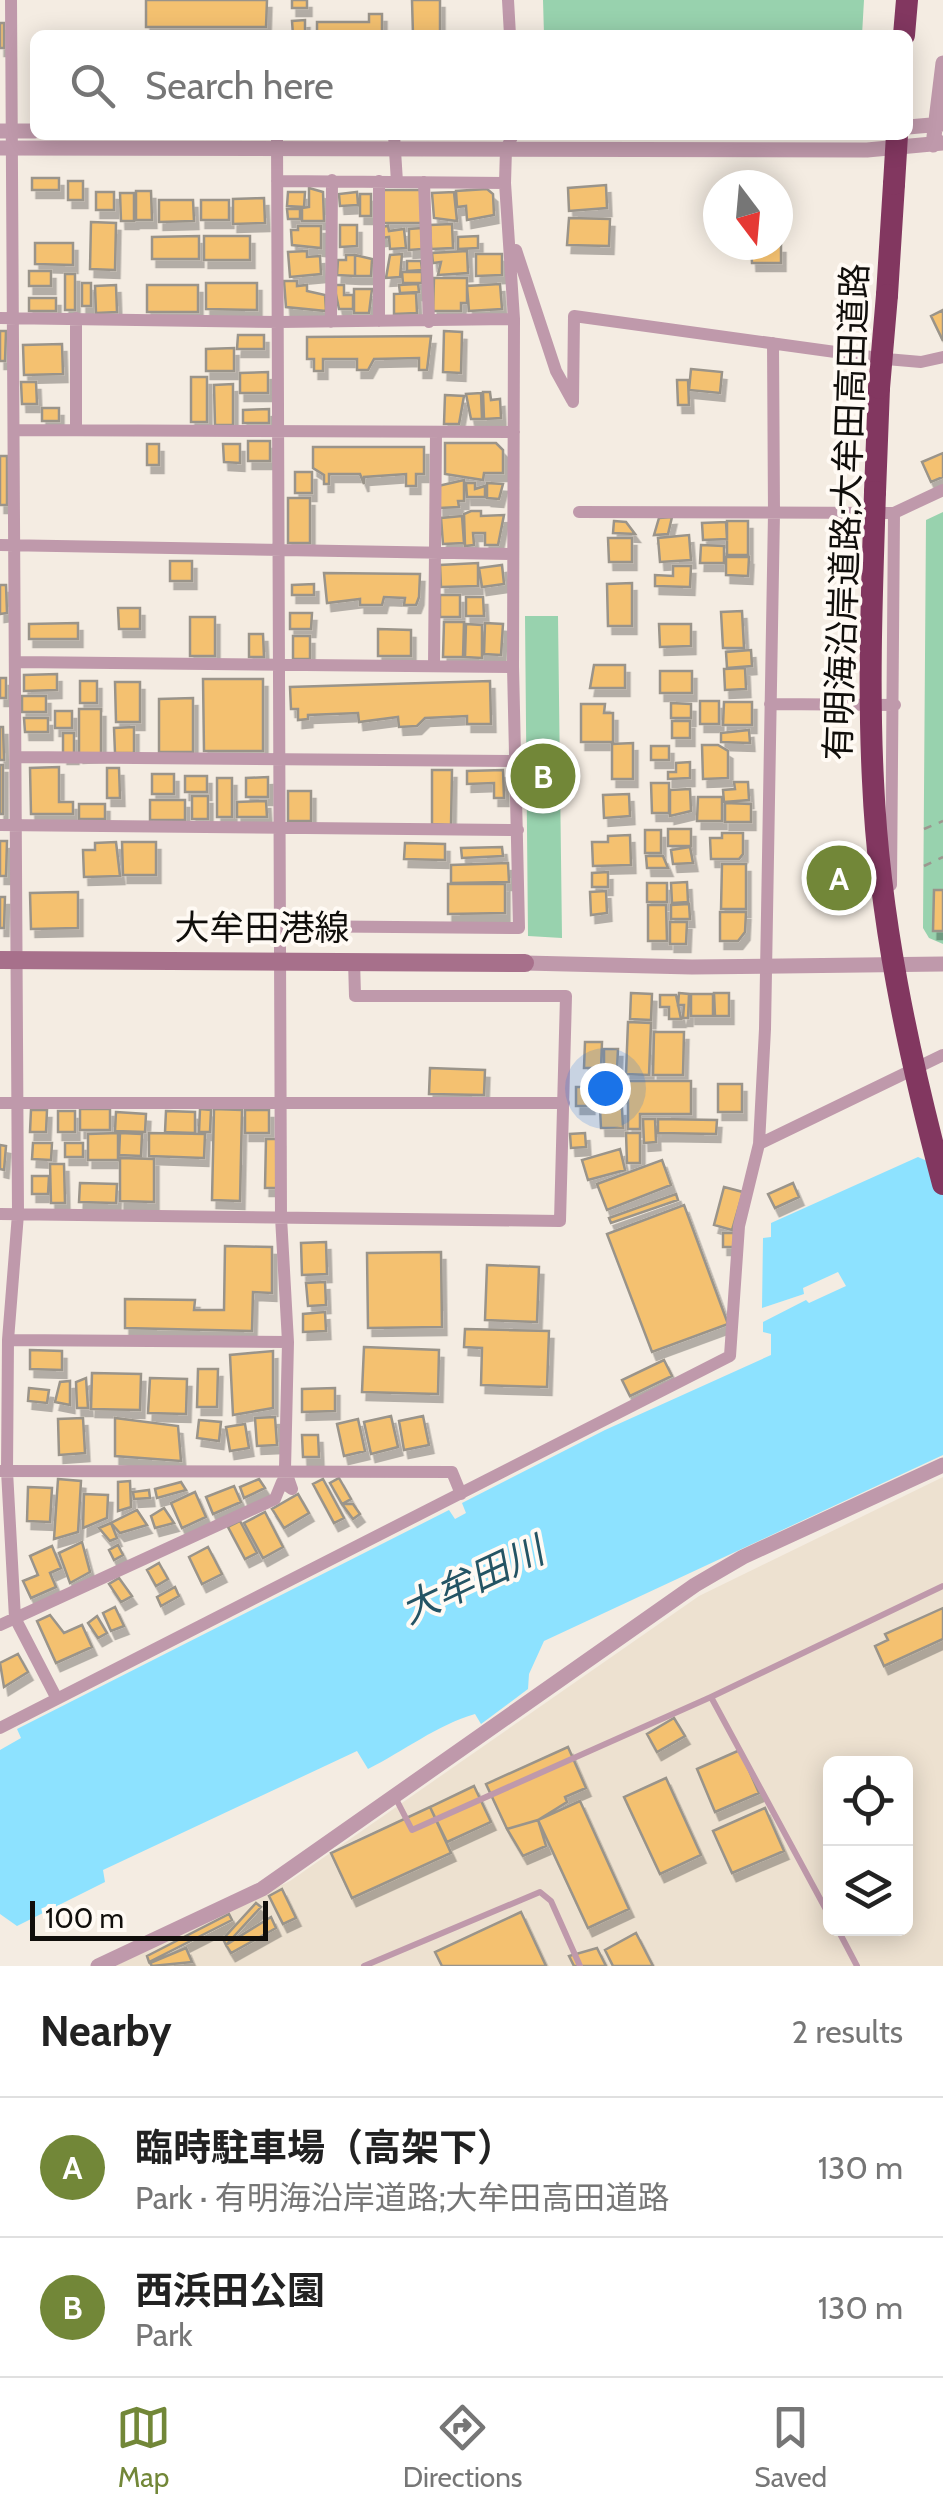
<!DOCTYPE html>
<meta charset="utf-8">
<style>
body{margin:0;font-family:Cabin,"Noto Sans JP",sans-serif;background:#f6f6f6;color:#222}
.controls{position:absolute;right:30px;bottom:30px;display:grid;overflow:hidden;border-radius:15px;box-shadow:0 5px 25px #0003}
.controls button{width:90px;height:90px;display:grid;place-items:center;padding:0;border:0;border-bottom:2px solid #e0e0e0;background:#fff;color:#222;font:50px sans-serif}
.compass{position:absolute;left:703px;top:170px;width:90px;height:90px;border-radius:50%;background:#fff;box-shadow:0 5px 25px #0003;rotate:164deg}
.scale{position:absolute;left:30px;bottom:25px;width:238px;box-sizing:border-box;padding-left:10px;border:5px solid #100e0b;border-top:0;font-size:28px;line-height:35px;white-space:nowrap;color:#100e0b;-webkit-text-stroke:8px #fffaf4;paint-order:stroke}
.you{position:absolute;left:605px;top:1088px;width:35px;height:35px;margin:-25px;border:8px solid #fff;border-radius:50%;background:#1a73e8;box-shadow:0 0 0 15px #1a73e833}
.badge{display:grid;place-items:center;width:65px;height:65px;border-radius:50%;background:#728738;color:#fff;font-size:32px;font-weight:700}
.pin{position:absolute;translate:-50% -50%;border:5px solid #fff;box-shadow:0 2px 10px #0006}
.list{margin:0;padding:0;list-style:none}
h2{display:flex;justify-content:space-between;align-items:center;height:130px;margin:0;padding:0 40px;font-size:42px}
h2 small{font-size:32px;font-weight:400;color:#767676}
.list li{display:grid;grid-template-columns:65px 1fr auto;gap:30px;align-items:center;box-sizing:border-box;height:140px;padding:0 40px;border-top:2px solid #e0e0e0}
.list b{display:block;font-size:38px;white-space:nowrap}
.list p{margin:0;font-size:32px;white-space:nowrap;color:#767676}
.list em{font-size:32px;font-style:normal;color:#767676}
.icon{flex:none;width:55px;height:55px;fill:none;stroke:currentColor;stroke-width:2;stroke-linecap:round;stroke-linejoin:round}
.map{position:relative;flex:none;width:943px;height:1966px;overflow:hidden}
.search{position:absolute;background:#fff;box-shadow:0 5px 25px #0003;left:30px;right:30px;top:30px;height:110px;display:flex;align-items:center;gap:25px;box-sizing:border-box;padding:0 35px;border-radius:15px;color:#767676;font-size:38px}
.sheet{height:410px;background:#fff}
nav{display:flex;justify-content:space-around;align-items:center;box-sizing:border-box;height:140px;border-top:2px solid #e0e0e0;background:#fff;font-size:28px;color:#767676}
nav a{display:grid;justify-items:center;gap:5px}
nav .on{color:#728738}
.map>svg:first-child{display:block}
.built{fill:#ede1d0;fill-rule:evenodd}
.green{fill:#98d2ae}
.water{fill:#8de2ff}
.building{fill:#f4c170;stroke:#9a948a;stroke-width:2.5;filter:url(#shadow)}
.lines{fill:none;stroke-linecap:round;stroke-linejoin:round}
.path{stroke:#9c968f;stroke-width:2.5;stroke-dasharray:8 8;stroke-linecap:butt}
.service{stroke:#bf99ab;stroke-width:6}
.minor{stroke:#bf99ab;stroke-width:12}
.tertiary{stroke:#bf99ab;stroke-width:15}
.secondary{stroke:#a7708b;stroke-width:18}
.motorway{stroke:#823760;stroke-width:22}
.motorway-bridge{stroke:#823760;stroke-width:22}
.labels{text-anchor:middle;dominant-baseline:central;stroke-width:8;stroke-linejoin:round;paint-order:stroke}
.street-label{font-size:35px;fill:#100e0b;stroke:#fffaf4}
.water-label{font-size:38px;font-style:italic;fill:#245464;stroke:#fffaf4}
</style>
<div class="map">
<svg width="943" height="1966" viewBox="0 0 943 1966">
<defs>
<filter id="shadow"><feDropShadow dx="4.5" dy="8" stdDeviation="0" flood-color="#0004"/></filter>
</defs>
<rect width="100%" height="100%" fill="#f4ece2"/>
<path class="built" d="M943,1477v489h-828l175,-85 409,-285zM830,1764h76v164h-76z"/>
<path class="green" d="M543,0h321l-2,35h-318z
M943,512v432l-14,-6 -6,-10 3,-408z
M525,616h33l4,322 -34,-2z"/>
<path class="water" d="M918,1157l25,11v287l-399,186 -15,33 -1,15 -47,35 -6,-10c-38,11 -71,37 -107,55l-11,-18 -254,119 2,12 -88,44 -17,-12v-164l21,-12 -4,-9 432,-219 6,9 11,-6 -4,-10 143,-73 166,-75v-21l-8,-2v-10l43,-22 3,3 37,-17 -8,-14 -35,16 1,6 -42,14 1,-70 8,-1v-14z"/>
<path class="building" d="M146,0h121l-1,27h-120z
M292,0h15v8h-15z
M412,0h28v31l5,4h-32z
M369,14h13v21h-65v-13h52z
M305,20v15h-12l-1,-14z
M0,23h4v25h-4z
M32,178h27v12h-27z
M68,181h15v19h-15z
M606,185l1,23 -38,3 -1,-23z
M309,188l14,4 1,29h-22v-13l7,-1z
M487,189l6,5 1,21 -27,5 -1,-14 -9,1 -1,-16z
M383,190h39v33h-39z
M136,191h15l1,29h-16z
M96,192h18v18h-18z
M288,192h17l-1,15 -17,-1z
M357,192l1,13 -18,1 -1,-12z
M454,192l3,29 -23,-3 -2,-25z
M120,193h14v28h-13z
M360,194h11v22h-11z
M264,198l1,25 -32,1v-25z
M159,200h34l1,21 -35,1z
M201,200h28v20h-28z
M287,209h13v10h-12z
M569,218l41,1 -1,27 -42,-1z
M91,222l25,1 -1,47 -25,-1z
M452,224l1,24 -22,1 -1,-24z
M340,225h17v21l-17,1z
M298,226h23v22l-29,-3 -1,-15h7z
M388,226l1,5 15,-2 2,19 -16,1 -1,-12 -8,1 -1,-11z
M422,228v21l-13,1v-21z
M199,236v23h-47v-22z
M204,236h46v24h-46z
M478,236v12l-20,1v-12z
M35,243h38v22l-38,-1z
M751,245h30v18h-29z
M307,251v6l13,-1 1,18 -31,3 -2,-25z
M467,251l1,22 -30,2 3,-13 -8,1 -1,-10z
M402,254l-2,23 -14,1 4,-23z
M476,254h26v21l-26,1z
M346,255h9v21l-18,-1 1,-15h8z
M355,255l17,4 -1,17h-16z
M407,261h14l1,9 -15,1z
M29,271h22v15h-22z
M402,272h20v11h-19z
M65,274h10v36h-10z
M434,278h33v25h-6v8h-28z
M284,281h13v5l10,-1v6l18,4 1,16 -40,-4z
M82,283h9v23h-9z
M206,283h51v27l-51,-1z
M418,284l1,8 -19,1 -1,-8z
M500,284l2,25 -33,2 -2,-25z
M116,285l1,27 -21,1 -1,-27z
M147,285h51v27h-51z
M334,285h10v10h9v14h-14z
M354,289h18l-3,24h-15z
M416,293l1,20 -23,1v-20z
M29,298h27v13h-27z
M943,310v31l-12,-25z
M0,331h6l-1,30h-5z
M444,331l18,1 -1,41 -18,-1z
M238,335h26v14h-27z
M431,336l-4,34h-8v-12l-45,1 -6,11h-11v-11h-34v12h-9v-12h-7v-22z
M62,344l1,30 -39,1 -1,-30z
M234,348v23h-28v-22z
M691,369l31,3 -2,21 -31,-3z
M268,372v21h-28v-20z
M191,377h16v45h-16z
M677,380h11l1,25h-11z
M21,382h15l1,22h-15z
M233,384v41h-18l-1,-40z
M483,392h7l1,8 9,-1 1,19 -17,1z
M481,393l1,26h-11l-5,-25z
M445,395l19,1 -5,28h-15z
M42,408h17v13h-17z
M269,409v14h-26v-13z
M248,441h22v20h-22z
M445,443h51l7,7v23h-19l-1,7 -38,-6z
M147,444h12v21h-12z
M223,444h17v19l-16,-1z
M313,447h111v27h-8v12h-10v-12l-42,3v7l-4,-10h-31v10h-5v-9l-11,-7z
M943,453v24l-12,5 -9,-20z
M0,456h7v49h-7z
M295,472h17v21h-17z
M464,480v21h-6l1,6 -20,1 -1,-22z
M466,483h9v6l10,-3v11h-18z
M487,483l16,1 -4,15 -12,-1z
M288,498h22v45h-22z
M471,511h10v5l23,-1 -6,30h-13v-12h-12l1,12 -9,1 -1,-32z
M462,516l2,27 -21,1 -2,-26z
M672,517l-4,17 -14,1 5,-17z
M614,521l12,1 9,12 -22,-1z
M727,521h21v34h-21z
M726,522l1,17 -24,1 -1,-17z
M689,535l2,25 -31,2 -2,-24z
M608,538h24v24h-23z
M701,545l23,1v17h-24z
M726,557h23l-1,19 -22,-1z
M170,561h22v20h-22z
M478,563v23l-37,1 -1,-22z
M502,565l2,19 -22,3 -3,-19z
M673,566h18l-1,21 -35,-1v-11l18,1z
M324,573l96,1 -1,23 -3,8h-12l1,-7 -21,-1 -2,8h-22v-6l-33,4z
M632,583v43h-24l-1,-42z
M314,584v11h-22v-10z
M0,585h6l1,28 -7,1z
M440,595h20v22h-20z
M466,597h17l1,19h-18z
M118,608h22v21h-21z
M742,611l2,37h-21l-2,-36z
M290,613h22l-1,16h-21z
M190,617h25v39h-25z
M444,622h20l-1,35h-20z
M78,623v16h-49v-15z
M485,623l18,1 -2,31 -17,-1z
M466,624l16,1v33l-17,-1z
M659,624h32v22l-31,1z
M378,629l33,1v26h-33z
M249,634h14l1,23h-15z
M293,636h17v23h-17z
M751,650l1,16 -25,2 -1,-16z
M594,665h31v23h-35z
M745,668l1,21 -21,1 -1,-21z
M660,671h32v22h-32z
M57,674v16l-33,1v-16z
M0,678h6v20h-6z
M203,679h60v72h-59z
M80,681h17v22h-17z
M490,681l1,43h-24v-8l-42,2 -8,8 -18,1 -1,-10 -39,5 -1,-9 -50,2v4l-10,1v-11h-7l-1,-22z
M115,682h25v40h-24z
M22,696h24v16h-24z
M193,698v54h-34v-53z
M700,701h19v23h-19z
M724,702h28v23h-29z
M671,703l20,1v14h-20z
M581,704h24l-1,9h9v29h-32z
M79,709h22v45l-22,1z
M55,711h17v17h-17z
M24,718h24v14h-23z
M672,721h18v17h-18z
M0,727h3l1,33h-4z
M134,727v26h-19l-1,-25z
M749,730l1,13 -29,-1v-9z
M63,733h11v23h-11z
M633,743v36h-21v-35z
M702,745h16l10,6v27l-25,1z
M651,746h18v14h-18z
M690,762v16l-22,1v-7h8v-9z
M0,765h3v49h-3z
M59,767v35h14v12h-42l-1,-46z
M107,768h12l1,30h-13z
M432,770h20l-1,55 -19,-1z
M503,770l1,28h-10v-15l-27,1v-13z
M152,774h22v20h-22z
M185,776h22v16h-22z
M268,777v20h-22v-19z
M217,778h15v39h-15z
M734,782h14l1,18 -25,2 -1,-12 12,-1z
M651,783h18v30h-17z
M690,789l1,22 -21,5v-26z
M288,791h23v30h-23z
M629,794l1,22 -26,2 -1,-23z
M192,796h16v23h-16z
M698,797h24v24h-25z
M150,800h35v20h-35z
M266,801l1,16h-30v-15z
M725,803l26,1v18h-26z
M79,804h26v15h-26z
M668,829h23v17h-23z
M645,830h16v23h-16z
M722,833h21v21l-4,5h-28l-1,-21h12z
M630,835l1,30 -38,1 -1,-24h16v-6z
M0,841h7l-1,35h-6z
M116,842l4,34 -36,1 -1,-27h12v-7z
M122,842h34v33h-33z
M405,843l40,1v16l-41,-1z
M502,847l1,9 -41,2 -1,-10z
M690,847l3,16 -20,1 -2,-14z
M646,856h17l5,12h-21z
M508,863l1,19 -58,1v-18z
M722,864h24v45h-25z
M608,872v15h-16v-14z
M687,882l1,20 -16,1 -1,-20z
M647,883h20v19h-20z
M448,884h57v29l-57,1z
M934,890h9v41h-10z
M606,891l1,22 -16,2 -1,-23z
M78,892v36l-47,1 -1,-36z
M0,897h5l-1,31h-4z
M689,904l1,15h-19v-14z
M648,905h18l1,36h-19z
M720,912h26l-1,20 -7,9h-18z
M670,922h17l-1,22h-16z
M631,993l21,1 -1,26 -21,-1z
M679,993l10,1 -1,24h-5l1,-13h-6z
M714,993h15v23h-14z
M691,994h22v22h-22z
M660,995h16l5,24h-12v-12h-9z
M628,1022l23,1 -2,52 -23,-1z
M654,1032h30l-1,43h-30z
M585,1042h17l-1,26h-17z
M604,1049h14l-1,20h-13z
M430,1068l55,2 -1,25 -55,-1z
M595,1080l29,1 -1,14h-28z
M628,1081h63v33h-51v15h-12z
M718,1084h24v28h-24z
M576,1087h14v19h-14z
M622,1108l1,20h-22l-1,-19z
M80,1109h30v21h-30z
M200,1109l11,1 -1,22h-11z
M214,1109l28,1 -2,91 -28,-1z
M31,1110h16l-1,22h-16z
M245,1110h24v23h-24z
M58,1111h17v21h-17z
M166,1111l29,1v21l-30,-1z
M116,1112l30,2 -1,18 -30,-1z
M643,1119h12l1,23 -12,1z
M658,1119l59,1 -1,14 -58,-1z
M118,1133v27h-30v-26z
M120,1133l22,1 -1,22 -22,-1z
M149,1133l56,1 -1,24 -55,-2z
M585,1133l1,14 -15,1 -1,-14z
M626,1133h14v30h-13z
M266,1139h14l-1,49h-14z
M33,1143h19l-1,17 -19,-1z
M65,1143h18v14h-18z
M0,1145l6,1 -2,24 -4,-1z
M620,1149l5,21 -37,10 -6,-20z
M120,1158l34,1v43l-34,-1z
M662,1160l9,25 -64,25 -10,-26z
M50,1164h14l1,39h-14z
M32,1176h17l-1,18h-16z
M80,1183l37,1 -1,19 -37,-1z
M793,1183l6,14 -24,11 -7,-14z
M724,1187l19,5 -11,38 -18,-5z
M676,1194l2,6 -67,23 -2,-5z
M684,1205l44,119 -76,28 -45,-118z
M723,1233h11v14h-11z
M326,1242l1,32 -25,1 -1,-32z
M225,1246l47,1v46l-19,-1 -1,39 -127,-3v-29l70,1 -1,10h30z
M441,1252l1,75 -74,1 -1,-75z
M487,1265l52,2 -2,55 -52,-2z
M325,1282l1,23 -18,1 -2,-23z
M325,1312l1,19 -23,1v-18z
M465,1329l84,2 -2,56 -66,-2 1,-37 -18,-1z
M364,1347l75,3 -1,44 -76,-2z
M30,1350l32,1v19l-32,-1z
M273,1351v57l-40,7 -3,-60z
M664,1360l8,16 -42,20 -8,-16z
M198,1369h20l-1,38h-20z
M92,1373l49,1 -1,36 -49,-1z
M86,1378l2,30h-11l-1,-26z
M150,1378l37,1 -1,35 -38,-1z
M70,1381v24l-15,-3 5,-20z
M29,1388l20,2 -2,13 -19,-2z
M335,1388v23l-33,1v-23z
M391,1416l7,31 -27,7 -7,-32z
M423,1416l6,29 -25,5 -5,-29z
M275,1417l2,28 -20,1 -2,-28z
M83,1418l2,35 -26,2 -1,-36z
M115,1418l63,8 3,35 -66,-5z
M358,1419l7,32 -21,5 -7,-32z
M199,1420l22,2 -2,19 -22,-3z
M245,1424l4,24 -19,3 -4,-24z
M302,1435h16l1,22h-16z
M339,1478l12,21 -9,5 -12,-21z
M58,1479l23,2 -3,51 -24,7z
M259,1479l6,9 -21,10 -4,-11z
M323,1479l21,39 -10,5 -21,-39z
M130,1481l1,26 -13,4v-29z
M181,1482l5,8 -29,8 -2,-9z
M234,1486l7,16 -28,12 -7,-17z
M28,1487l24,1 -2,34 -23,-1z
M149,1490l1,8 -16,1 -1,-7z
M195,1492l11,25 -24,11 -11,-25z
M84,1494l24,1 -1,23 -24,10z
M298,1494l11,19 -25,15 -12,-19z
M342,1504h11l7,10 -7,5z
M164,1508l10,15 -19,5 -4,-12z
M137,1510l10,15 -27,8 -9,-10z
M265,1512l18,35 -20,11 -19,-35z
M240,1521l17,32 -12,6 -17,-32z
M111,1523l6,15 -7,3 -11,-13z
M82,1542l8,30 -20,11 -11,-30z
M118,1545l5,10 -9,5 -5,-10z
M52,1546l9,22 -11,5 6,14 -25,11 -8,-17 15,-6 -8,-19z
M208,1547l14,27 -20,10 -13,-27z
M159,1563l9,16 -12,7 -9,-16z
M119,1578l13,18 -11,6 -12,-18z
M175,1587l4,9 -18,10 -4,-9z
M115,1607l9,19 -13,5 -8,-18z
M943,1608v31l-59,27 -9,-20 13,-6 -3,-6z
M50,1615l14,18 18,-8 10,22 -36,16 -19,-42z
M97,1616l10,17 -9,5 -10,-15z
M18,1654l10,18 -24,15 -4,-24z
M674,1718l11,18 -28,16 -10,-18z
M568,1747l18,41 -21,9 2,5 -29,18 -31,9 -21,-45z
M740,1750l19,43 -44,19 -18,-43z
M666,1778l35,77 -41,19 -36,-77z
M474,1786l17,36 -44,20 -17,-35z
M580,1801l49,108 -41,19 -50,-108z
M430,1807l21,46 -99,45 -21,-45z
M765,1808l19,43 -52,22 -19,-42z
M538,1820l8,26 -23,10 -16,-27z
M282,1889l14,29 -13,6 -14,-28z
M256,1903l5,4 -35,38 -3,-6z
M521,1912l25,54h-104l-7,-14z
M229,1914l3,6 -83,42 -2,-6z
M271,1917l5,11 -45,25 -5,-8z
M636,1933l17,33h-40l-8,-16z
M186,1948l6,14 -40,4 -2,-3z
M597,1948l9,18h-32l-5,-10z"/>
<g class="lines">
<path class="path" d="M924,829l19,-8
M924,866l19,-9"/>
<path class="service" d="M711,1697l119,220
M394,1795l18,35 299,-133 232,-111
M837,1928l20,38
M364,1966l176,-74 11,9 29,65"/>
<path class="minor" d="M11,0l7,1214 -10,126 -1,131 8,147 42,81
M508,0l2,35
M394,135l3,47
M277,181l228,2
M379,181v140
M424,182l5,140
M516,250l40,121 16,29
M0,318l280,4 234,-3
M331,322l1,-142
M573,402l1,-86 312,43 35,3 22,-5
M16,430l498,2
M76,430v-112
M579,512l315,1 49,-23
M0,545l513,9
M17,662l496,5
M434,666l2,-233
M770,704l125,1
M17,757l498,4
M0,825l518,5
M891,885l3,-372
M280,926l239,2 -6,-261 1,-348 -9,-136 1,-34 7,-14
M0,1103h564
M759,1144l184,-89
M0,1214l560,7 6,-225h-211l-1,-36
M8,1340l280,2
M0,1471l452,1 9,22
M0,1625l275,-126 7,-17 10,7 -7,-20 3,-127 -7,-125 -4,-1082
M0,1728l730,-372 9,-130 20,-82 6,-115 9,-516 -1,-170"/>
<path class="tertiary" d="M908,127l35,-3
M0,131h35
M933,145l10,-82
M0,148l867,2 76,-7
M525,963l167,4 251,-3
M98,1966l164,-77 433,-304 48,-28 200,-92"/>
<path class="secondary" d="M0,960l525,3"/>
<path class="motorway" d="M904,35l3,-35
M887,295l7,-111
M875,492l4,-104"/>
<path class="motorway-bridge" d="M894,184l3,-49
M879,388l8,-93
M875,492c-3,97 -7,192 -2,289 6,137 35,271 70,403"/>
</g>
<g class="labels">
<g class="street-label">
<text transform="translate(846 512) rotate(-88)">有明海沿岸道路;大牟田高田道路</text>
<text x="262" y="927">大牟田港線</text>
</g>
<g class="water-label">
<text transform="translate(472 1580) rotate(-25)">大牟田川</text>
</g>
</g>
</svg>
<div class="controls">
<button><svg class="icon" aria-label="locate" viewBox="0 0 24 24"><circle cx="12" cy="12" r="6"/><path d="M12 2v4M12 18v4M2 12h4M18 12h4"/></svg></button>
<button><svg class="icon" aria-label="layers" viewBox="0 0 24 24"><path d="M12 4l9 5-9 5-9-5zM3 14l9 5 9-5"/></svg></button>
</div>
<svg class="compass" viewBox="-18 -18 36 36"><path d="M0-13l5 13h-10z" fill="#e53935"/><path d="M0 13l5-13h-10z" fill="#767676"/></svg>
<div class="scale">100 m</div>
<div class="you"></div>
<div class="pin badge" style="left:839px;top:878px">A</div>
<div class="pin badge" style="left:543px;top:776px">B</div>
<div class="search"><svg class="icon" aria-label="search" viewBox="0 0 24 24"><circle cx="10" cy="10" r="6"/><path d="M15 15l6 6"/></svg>Search here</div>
</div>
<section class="sheet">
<h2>Nearby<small>2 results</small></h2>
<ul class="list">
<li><span class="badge">A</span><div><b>臨時駐車場（高架下）</b><p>Park · 有明海沿岸道路;大牟田高田道路</p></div><em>130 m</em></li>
<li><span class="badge">B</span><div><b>西浜田公園</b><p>Park</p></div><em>130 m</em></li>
</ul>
</section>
<nav>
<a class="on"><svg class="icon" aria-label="map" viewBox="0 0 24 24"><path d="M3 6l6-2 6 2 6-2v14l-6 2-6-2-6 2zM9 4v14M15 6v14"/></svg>Map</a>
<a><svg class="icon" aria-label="directions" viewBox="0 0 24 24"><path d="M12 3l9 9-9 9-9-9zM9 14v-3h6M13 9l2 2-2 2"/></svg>Directions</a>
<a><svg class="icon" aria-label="saved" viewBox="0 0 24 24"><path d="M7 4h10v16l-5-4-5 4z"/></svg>Saved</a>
</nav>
